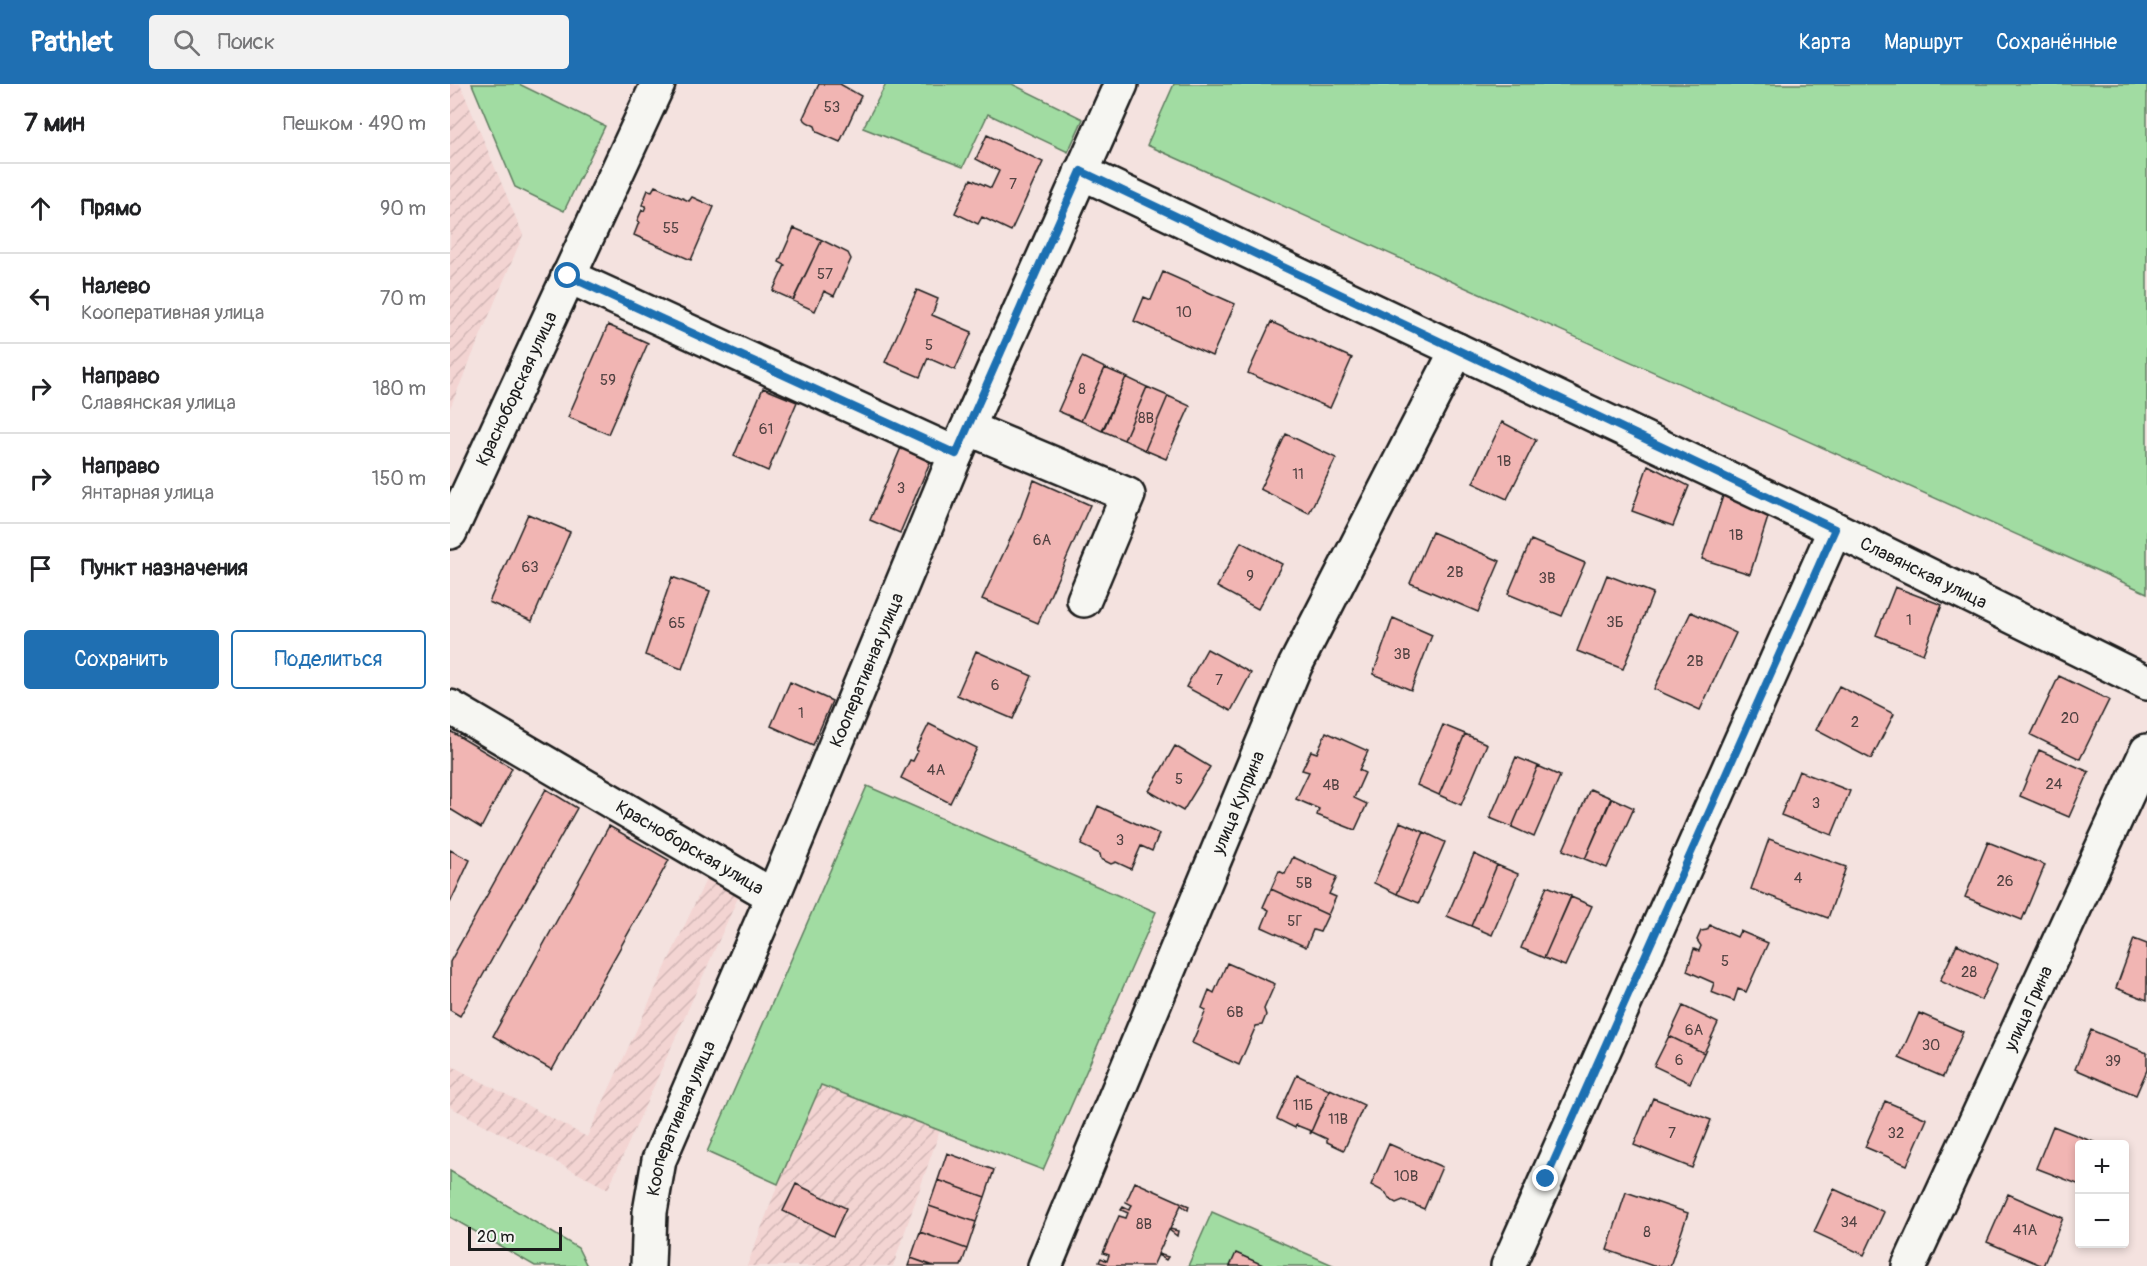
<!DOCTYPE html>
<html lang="ru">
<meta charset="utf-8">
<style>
body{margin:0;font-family:Pangolin,sans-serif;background:#f2f2f2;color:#202124}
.controls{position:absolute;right:18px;bottom:18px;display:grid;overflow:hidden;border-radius:6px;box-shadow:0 3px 9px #0003}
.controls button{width:54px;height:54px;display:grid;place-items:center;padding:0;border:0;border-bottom:2px solid #e0e0e0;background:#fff;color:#202124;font:30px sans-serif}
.scale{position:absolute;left:18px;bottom:15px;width:94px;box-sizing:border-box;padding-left:6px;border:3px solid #1c1c1c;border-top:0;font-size:16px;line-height:21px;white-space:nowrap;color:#1c1c1c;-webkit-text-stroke:4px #f6f6f2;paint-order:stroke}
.stop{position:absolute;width:18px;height:18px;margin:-14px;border:4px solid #1f6fb2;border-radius:50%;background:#fff}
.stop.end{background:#1f6fb2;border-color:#fff;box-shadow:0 2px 6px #0008}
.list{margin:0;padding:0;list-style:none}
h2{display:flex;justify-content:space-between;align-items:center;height:78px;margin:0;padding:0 24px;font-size:26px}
h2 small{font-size:20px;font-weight:400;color:#757577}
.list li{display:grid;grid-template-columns:39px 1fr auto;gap:18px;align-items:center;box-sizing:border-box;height:90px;padding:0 24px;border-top:2px solid #e0e0e0}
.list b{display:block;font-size:22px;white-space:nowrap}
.list p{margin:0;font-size:20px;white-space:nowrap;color:#757577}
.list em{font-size:20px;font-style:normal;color:#757577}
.actions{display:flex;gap:12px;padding:18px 24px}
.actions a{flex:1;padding:14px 0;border:2px solid #1f6fb2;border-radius:6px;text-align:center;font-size:21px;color:#1f6fb2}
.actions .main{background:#1f6fb2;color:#fff}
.icon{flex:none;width:33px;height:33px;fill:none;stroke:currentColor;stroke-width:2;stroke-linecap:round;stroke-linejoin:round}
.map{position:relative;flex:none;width:1697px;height:1182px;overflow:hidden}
header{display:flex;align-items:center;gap:36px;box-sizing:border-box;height:84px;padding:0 30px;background:#1f6fb2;color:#fff}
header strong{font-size:28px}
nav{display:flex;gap:33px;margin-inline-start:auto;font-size:21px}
.search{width:420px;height:54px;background:#f2f2f2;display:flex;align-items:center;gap:15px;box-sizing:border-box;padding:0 21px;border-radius:6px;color:#757577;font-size:22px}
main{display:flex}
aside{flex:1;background:#fff}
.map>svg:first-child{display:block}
.industrial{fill:url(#industrial-furrows)}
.green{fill:#a1dca2;stroke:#5e7c5f;stroke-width:1.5}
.building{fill:#f1b5b3;stroke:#1c1c1c;stroke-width:1.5}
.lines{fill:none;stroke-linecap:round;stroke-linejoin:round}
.minor-casing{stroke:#1c1c1c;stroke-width:38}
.minor{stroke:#f6f6f2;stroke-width:33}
.route{stroke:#1f6fb2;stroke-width:8}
.labels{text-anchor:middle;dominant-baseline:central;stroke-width:5;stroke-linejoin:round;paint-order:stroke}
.number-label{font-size:15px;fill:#514242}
.street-label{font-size:18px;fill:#1c1c1c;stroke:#f6f6f2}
</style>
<header>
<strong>Pathlet</strong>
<div class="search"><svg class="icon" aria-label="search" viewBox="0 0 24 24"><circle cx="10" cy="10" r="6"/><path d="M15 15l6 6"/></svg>Поиск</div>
<nav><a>Карта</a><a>Маршрут</a><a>Сохранённые</a></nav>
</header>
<main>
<aside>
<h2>7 мин<small>Пешком · 490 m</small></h2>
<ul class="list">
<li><svg class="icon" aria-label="ahead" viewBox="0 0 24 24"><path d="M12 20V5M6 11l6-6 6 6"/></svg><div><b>Прямо</b></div><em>90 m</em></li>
<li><svg class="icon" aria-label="left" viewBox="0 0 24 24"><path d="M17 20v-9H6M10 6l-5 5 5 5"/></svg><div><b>Налево</b><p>Кооперативная улица</p></div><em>70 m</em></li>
<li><svg class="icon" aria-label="right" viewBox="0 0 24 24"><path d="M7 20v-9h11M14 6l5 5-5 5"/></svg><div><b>Направо</b><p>Славянская улица</p></div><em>180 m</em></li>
<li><svg class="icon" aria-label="right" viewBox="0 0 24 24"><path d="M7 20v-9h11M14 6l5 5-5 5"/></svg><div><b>Направо</b><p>Янтарная улица</p></div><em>150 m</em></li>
<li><svg class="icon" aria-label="arrive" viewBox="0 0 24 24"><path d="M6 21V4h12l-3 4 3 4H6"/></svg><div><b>Пункт назначения</b></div></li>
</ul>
<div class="actions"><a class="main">Сохранить</a><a>Поделиться</a></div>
</aside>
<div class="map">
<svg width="1697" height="1182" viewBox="0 0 1697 1182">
<defs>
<pattern id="industrial-furrows" width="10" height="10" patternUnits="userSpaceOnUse" patternTransform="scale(1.5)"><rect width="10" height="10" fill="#f3d4d2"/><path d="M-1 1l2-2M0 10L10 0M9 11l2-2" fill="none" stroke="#d0b5b4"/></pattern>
</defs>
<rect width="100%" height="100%" fill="#f4e2df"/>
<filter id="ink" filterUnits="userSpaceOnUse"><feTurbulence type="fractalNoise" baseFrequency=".0167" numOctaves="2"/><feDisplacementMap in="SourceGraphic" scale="12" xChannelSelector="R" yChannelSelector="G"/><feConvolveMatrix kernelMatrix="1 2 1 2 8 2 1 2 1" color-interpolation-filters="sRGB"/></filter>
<g filter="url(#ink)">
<path class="industrial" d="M0,0h10l63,151 -73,173z
M258,791l32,18 -132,296 -158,-82v-42l137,72z
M370,1001l120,45 -47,136h-146l31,-82z"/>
<path class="green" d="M22,0h47l86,42 -41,85 -49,-24z
M436,0h126l71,35 -15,33 -80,-38 -25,53 -100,-39z
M724,0h973v509l-1000,-448z
M417,702l289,126 -113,258 -222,-85 -43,99 -71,-32z
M0,1087l128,77 9,18h-52l-85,-49z
M762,1128l123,54h-147z"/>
<path class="building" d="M369,0h21l21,12 -21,46 -23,-10 -2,-6 -8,-4 -4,-4z
M537,51l56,27 -32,69 -29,-14 -4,7 -23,-11 16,-34 20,9 8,-17 -23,-12z
M205,102l34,15 3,-4 22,10 -23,53 -57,-25 5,-13 -2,-1 5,-11 2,1 2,-5 -4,-1 6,-15 4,1z
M344,144l28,12 -29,60 -20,-9 12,-26 -6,-3z
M372,156l26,13 3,6 -17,37 -10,-5 -9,20 -22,-10z
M713,188l72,32 -23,52 -78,-35 10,-24 7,3z
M467,206l21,9 -6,16 40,17 -17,38 -27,-12 -8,19 -35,-15z
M821,238l81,36 -22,50 -82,-35z
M158,241l40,18 -40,91 -40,-17z
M632,273l23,11 -24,53 -23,-10z
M655,284l21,9 -24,54 -21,-10z
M676,293l21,10 -23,53 -21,-9z
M697,303l21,9 -23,54 -21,-10z
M313,304l34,14 -29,69 -34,-15z
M718,312l22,10 -24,53 -21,-9z
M1052,338l34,18 -29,59 -34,-16z
M836,350l50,24 -27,55 -49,-24z
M453,359l30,12 -33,78 -30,-13z
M1198,381l41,21 -16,40 -41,-15z
M584,396l56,25 -52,118 -56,-24 39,-83z
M1273,412l47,15 -20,63 -48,-15z
M78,430l42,18 -38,89 -43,-19z
M982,448l68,29 -22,51 -68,-29z
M1081,456l54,23 -23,53 -54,-22z
M791,458l41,22 -24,45 -41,-22z
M1157,491l46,18 -30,76 -46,-18z
M222,493l38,14 -28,78 -37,-14z
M1445,503l47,18 -19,49 -47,-19z
M1241,528l45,21 -36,77 -46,-21z
M943,534l39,17 -21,55 -38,-16z
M757,565l44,24 -20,38 -45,-24z
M526,567l56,25 -19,43 -56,-24z
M1609,592l50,24 -29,59 -49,-24z
M340,598l42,19 -19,44 -42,-19z
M1389,602l55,28 -23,45 -55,-29z
M479,640l48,24 -27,55 -49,-25 9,-18 3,1 5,-10 -2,-1z
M993,641l22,9 -26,61 -22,-10z
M0,647l62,37 -31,60 -31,-19z
M876,648l42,19 -9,19 6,3 -11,25 13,6 -12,26 -38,-15 2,-6 -23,-10 13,-27 -7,-2 9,-19 6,2z
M1015,650l22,10 -26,61 -22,-10z
M725,662l35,21 -27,44 -34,-20z
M1589,666l50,22 -20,45 -49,-21z
M1066,673l22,9 -26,61 -22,-9z
M1088,682l22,10 -26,61 -22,-10z
M1349,687l51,20 -18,44 -51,-20z
M96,705l31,19 -117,208 -10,-6v-48z
M1140,705l21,9 -26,61 -22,-9z
M1162,714l22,10 -27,60 -22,-9z
M648,722l61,28 -7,17 -11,-5 -10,23 -15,-7 -5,2 -10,-5 -1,-5 -19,-9z
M950,738l24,10 -27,62 -23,-11z
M159,742l60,34 -117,210 -59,-34z
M974,748l21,10 -26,61 -22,-9z
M1319,755l77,28 -18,51 -77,-29z
M1538,758l57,23 -23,55 -57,-23z
M0,766l20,10 -20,43z
M1024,770l23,11 -26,61 -24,-10z
M843,773l44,20 -8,17 7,3 -8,18 -57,-26 8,-18 6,3z
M1047,781l21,9 -26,61 -21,-9z
M1097,802l24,10 -27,62 -23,-10z
M821,805l57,26 -8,17 -7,-2 -7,17 -44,-20 7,-17 -6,-3z
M1121,813l21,9 -27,60 -21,-8z
M1260,841l27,12 3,-6 28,12 -22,49 -8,-3 -4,12 -23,-9 3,-9 -27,-12 7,-22 5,2 2,-5 -4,-6 4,-9 6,-1z
M1684,855l13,5v56l-31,-12z
M1507,860l41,20 -17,36 -41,-19z
M777,879l48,21 -11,25 2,6 -4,10 -6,1 -17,39 -47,-22 14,-33 -4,-2 7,-18 5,3z
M1233,922l35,17 -14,30 -35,-17z
M1469,929l44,19 -20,45 -44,-19z
M1641,946l56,23v17l-11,25 -61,-26z
M1219,952l35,17 -14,30 -36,-17z
M847,991l32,15 -19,44 1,-3 -15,-6 -1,3 -18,-9z
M880,1005l34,16 -20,45 -17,-8v-3l-15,-7 -2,2z
M1203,1014l58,22 -19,48 -58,-23z
M1435,1017l42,18 -20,46 -42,-18z
M1603,1042l43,17 -16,1v41l-44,-17z
M939,1060l53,23 -18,42 -21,-9 -7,3 -7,-4 -3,-6 -15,-8z
M497,1069l47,17 -9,27 -47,-17z
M488,1096l47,17 -9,25 -47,-16z
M685,1098l54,24 -1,4 -7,-5 -11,24 8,2 -1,5 -8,-6 -11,24 10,3 -2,3 -8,-5 -5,11h-48l1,-2 -7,-2 2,-4 6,3 2,-6 -6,-2 16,-37 7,2 2,-5 -7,-3 2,-3 6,3 3,-5 -6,-3z
M346,1100l50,24 -13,28 -50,-25z
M1384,1105l50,23 -20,43 -50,-23z
M1176,1108l62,21 -18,53h-17l-46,-16z
M1558,1110l55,24 -20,48 -56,-24z
M479,1122l47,16 -9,27 -47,-17z
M470,1148l47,17 -6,17h-27l-23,-8z
M786,1169l27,12v1h-33z
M461,1174l22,8h-25z"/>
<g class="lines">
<g class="minor-casing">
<g id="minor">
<path id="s1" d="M631,88l754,357 312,154"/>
<path d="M118,192l388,178"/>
<path d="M518,344l160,67 -44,105"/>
<path id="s2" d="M0,448l208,-448"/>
<path id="s3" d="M0,623l323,189"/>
<path id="s4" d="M198,1182l2,-54 9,-52 114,-264 183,-442 165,-370"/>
<path id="s5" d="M595,1182l250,-600 162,-316"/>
<path d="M1058,1182l327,-737"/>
<path id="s6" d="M1459,1182l238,-515"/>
</g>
</g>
<use href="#minor" class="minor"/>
</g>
</g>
<g class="lines" filter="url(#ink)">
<path class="route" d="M118,192l388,178 125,-283 754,358 -289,650"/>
</g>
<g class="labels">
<g class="number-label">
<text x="382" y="23">53</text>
<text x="563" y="100">7</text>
<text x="221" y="144">55</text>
<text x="375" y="190">57</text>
<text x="734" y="228">10</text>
<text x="479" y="261">5</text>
<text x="158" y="296">59</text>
<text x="632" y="305">8</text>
<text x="696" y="334">8В</text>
<text x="316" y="345">61</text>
<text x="1054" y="377">1В</text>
<text x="848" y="390">11</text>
<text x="451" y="404">3</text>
<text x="1286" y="451">1В</text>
<text x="592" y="456">6А</text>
<text x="80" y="483">63</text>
<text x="1005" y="488">2В</text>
<text x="800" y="492">9</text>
<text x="1097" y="494">3В</text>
<text x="1459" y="536">1</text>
<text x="1165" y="538">3Б</text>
<text x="227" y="539">65</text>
<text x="952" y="570">3В</text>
<text x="1245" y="577">2В</text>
<text x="769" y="596">7</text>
<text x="545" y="601">6</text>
<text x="351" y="629">1</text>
<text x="1620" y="634">20</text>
<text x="1405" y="638">2</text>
<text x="486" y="686">4А</text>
<text x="729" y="695">5</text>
<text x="1604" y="700">24</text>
<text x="881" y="701">4В</text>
<text x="1366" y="719">3</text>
<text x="670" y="756">3</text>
<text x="1348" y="794">4</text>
<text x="1555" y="797">26</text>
<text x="854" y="799">5В</text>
<text x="845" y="837">5Г</text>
<text x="1275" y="877">5</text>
<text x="1519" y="888">28</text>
<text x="785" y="928">6В</text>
<text x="1244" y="946">6А</text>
<text x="1481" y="961">30</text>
<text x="1229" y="976">6</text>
<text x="1663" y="977">39</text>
<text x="853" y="1021">11Б</text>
<text x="888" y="1035">11В</text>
<text x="1222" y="1049">7</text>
<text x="1446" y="1049">32</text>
<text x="956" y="1092">10В</text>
<text x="1399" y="1138">34</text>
<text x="694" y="1140">8В</text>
<text x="1575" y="1146">41А</text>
<text x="1197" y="1148">8</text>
</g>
<g class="street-label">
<text stroke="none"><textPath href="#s2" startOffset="158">Красноборская улица</textPath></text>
<text stroke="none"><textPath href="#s1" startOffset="933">Славянская улица</textPath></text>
<text stroke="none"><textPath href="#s4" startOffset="639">Кооперативная улица</textPath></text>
<text stroke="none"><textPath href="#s5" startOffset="502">улица Куприна</textPath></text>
<text stroke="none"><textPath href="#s3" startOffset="278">Красноборская улица</textPath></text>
<text stroke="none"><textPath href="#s6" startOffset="284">улица Грина</textPath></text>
<text stroke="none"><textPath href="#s4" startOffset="153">Кооперативная улица</textPath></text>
</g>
</g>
</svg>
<div class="controls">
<button>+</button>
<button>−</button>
</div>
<div class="scale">20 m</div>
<div class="stop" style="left:118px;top:192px"></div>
<div class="stop end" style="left:1096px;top:1095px"></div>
</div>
</main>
